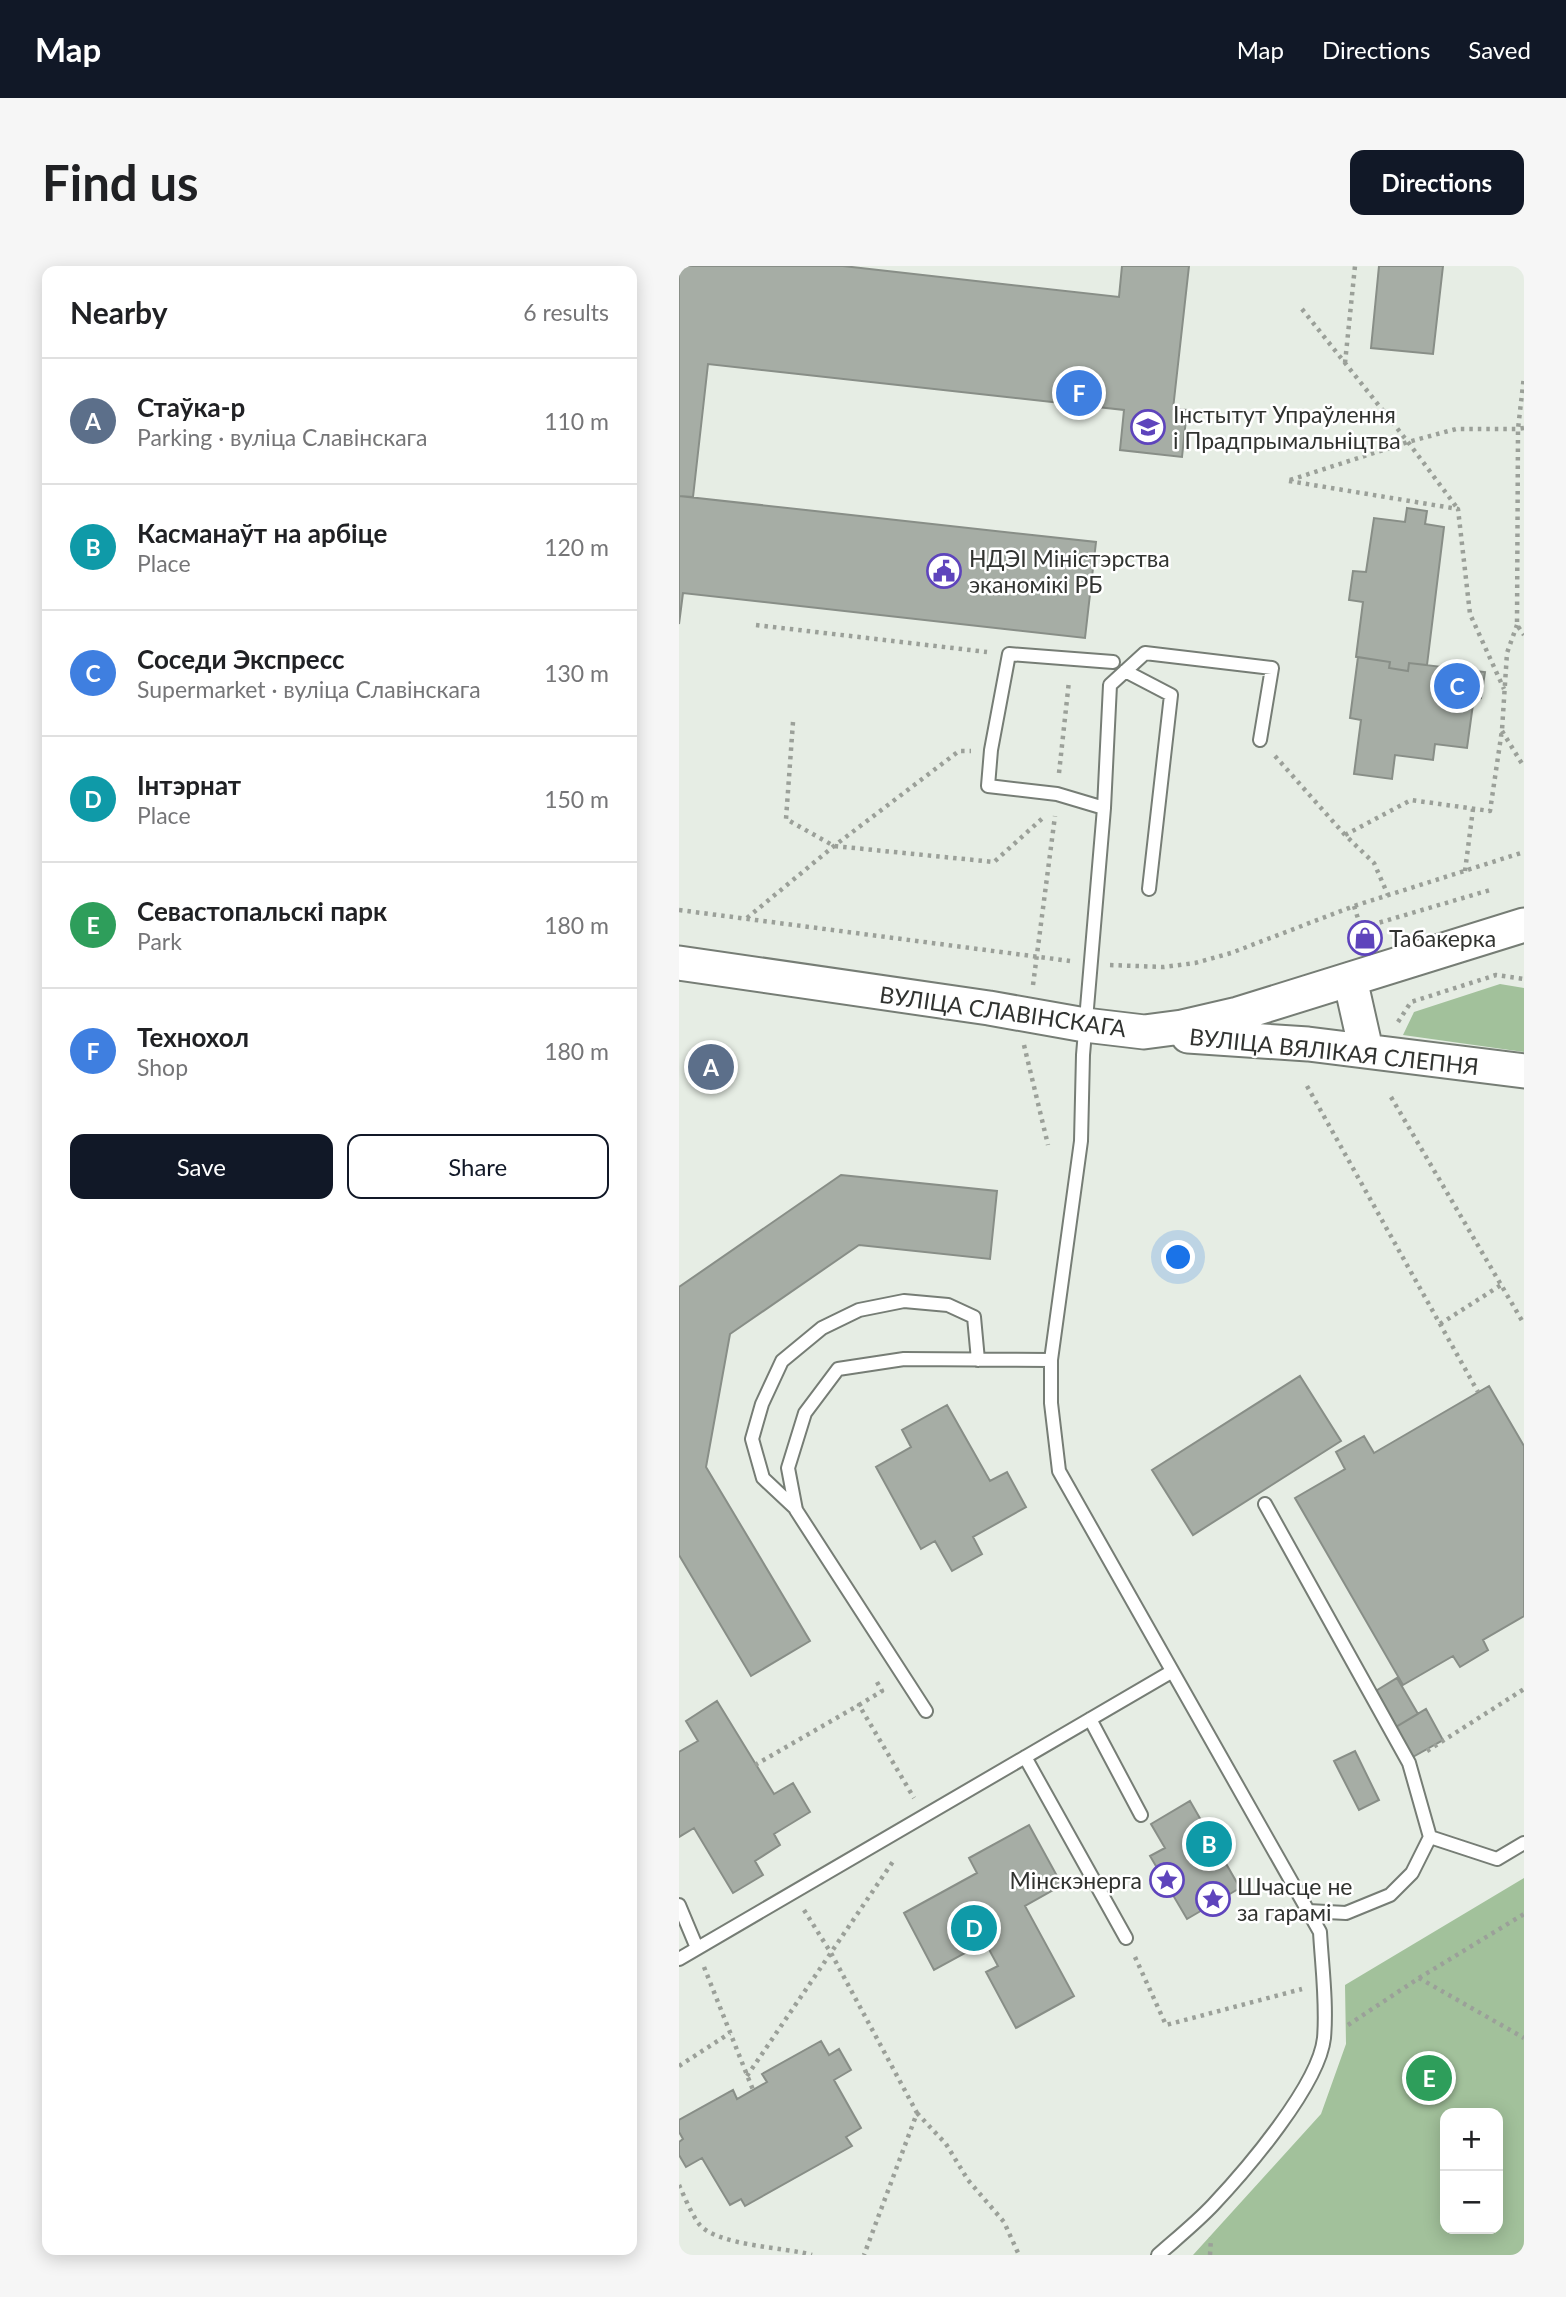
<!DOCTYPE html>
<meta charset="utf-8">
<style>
body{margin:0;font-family:Lato,sans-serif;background:#f6f6f6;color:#202124}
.controls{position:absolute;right:21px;bottom:21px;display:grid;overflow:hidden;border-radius:14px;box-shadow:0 4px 18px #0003}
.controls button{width:63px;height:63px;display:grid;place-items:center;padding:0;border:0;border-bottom:2px solid #e0e0e0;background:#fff;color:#202124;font:35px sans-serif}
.you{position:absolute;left:500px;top:992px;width:24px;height:24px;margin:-18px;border:5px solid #fff;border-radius:50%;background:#1a73e8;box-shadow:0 0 0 10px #1a73e833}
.badge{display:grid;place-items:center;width:46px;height:46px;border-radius:50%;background:#111827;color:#fff;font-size:23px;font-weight:700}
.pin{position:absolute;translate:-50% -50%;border:4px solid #fff;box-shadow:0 2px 7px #0006}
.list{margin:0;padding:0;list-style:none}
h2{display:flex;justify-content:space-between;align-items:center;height:91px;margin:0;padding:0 28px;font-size:30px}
h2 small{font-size:23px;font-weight:400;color:#757577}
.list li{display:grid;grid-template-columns:46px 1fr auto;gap:21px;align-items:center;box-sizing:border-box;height:126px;padding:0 28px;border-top:2px solid #e0e0e0}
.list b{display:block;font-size:26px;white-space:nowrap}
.list p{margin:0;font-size:23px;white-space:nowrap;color:#757577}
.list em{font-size:23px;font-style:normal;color:#757577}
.actions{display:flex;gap:14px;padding:21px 28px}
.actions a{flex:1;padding:16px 0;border:2px solid #111827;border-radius:14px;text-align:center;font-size:24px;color:#111827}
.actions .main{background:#111827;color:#fff}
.map{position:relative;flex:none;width:845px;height:1989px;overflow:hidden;border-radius:14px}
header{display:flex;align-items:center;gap:42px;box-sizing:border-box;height:98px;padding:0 35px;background:#111827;color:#fff}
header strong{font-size:33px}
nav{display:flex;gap:38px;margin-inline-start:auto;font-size:24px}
.intro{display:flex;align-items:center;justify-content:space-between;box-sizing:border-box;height:168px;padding:0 42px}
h1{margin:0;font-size:49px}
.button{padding:18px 32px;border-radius:14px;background:#111827;color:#fff;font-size:24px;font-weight:700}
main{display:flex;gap:42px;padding:0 42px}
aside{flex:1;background:#fff;border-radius:14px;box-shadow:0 4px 18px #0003}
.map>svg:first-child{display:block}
.green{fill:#a2c19b;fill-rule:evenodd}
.building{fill:#a6ada5;stroke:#888e87;stroke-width:2}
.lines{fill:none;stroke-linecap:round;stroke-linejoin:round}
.service-casing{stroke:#767d75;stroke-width:16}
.tertiary-casing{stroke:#767d75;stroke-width:37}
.path{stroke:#9ba099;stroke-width:4.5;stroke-dasharray:3.5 5;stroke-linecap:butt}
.service{stroke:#fff;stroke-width:12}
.tertiary{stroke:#fff;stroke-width:33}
.labels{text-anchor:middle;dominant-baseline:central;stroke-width:5;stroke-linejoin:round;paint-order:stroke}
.poi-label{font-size:23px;fill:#313330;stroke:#fff;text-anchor:start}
.street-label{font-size:23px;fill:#313330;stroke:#fff}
</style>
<header>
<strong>Map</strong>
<nav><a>Map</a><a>Directions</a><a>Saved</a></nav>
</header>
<div class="intro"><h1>Find us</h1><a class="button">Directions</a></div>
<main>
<aside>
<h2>Nearby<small>6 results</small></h2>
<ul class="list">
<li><span class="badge" style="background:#5c6f8a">A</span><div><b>Стаўка-р</b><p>Parking · вуліца Славінскага</p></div><em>110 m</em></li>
<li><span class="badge" style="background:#0f9aa8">B</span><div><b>Касманаўт на арбіце</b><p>Place</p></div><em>120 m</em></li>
<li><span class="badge" style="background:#3f7fe0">C</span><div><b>Соседи Экспресс</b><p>Supermarket · вуліца Славінскага</p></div><em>130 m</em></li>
<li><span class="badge" style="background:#0f9aa8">D</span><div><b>Інтэрнат</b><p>Place</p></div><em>150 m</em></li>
<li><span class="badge" style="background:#2e9e5b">E</span><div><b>Севастопальскі парк</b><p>Park</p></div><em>180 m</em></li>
<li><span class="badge" style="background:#3f7fe0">F</span><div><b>Технохол</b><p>Shop</p></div><em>180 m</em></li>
</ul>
<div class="actions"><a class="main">Save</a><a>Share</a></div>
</aside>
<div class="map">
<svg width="845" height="1989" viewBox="0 0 845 1989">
<rect width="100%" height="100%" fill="#e6ede4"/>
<path class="green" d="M821,718l24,4v64l-121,-17 11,-23z
M845,1612v377h-331l128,-141 25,-70 -1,-59zM819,1847v116h-53v-116z"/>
<path class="building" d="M0,0h164l276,31 3,-31h67l-16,143 14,1 -5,47 -62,-7 4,-40 -416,-46 -15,133 -14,-1z
M700,0h64l-10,88 -62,-6z
M0,230l417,46 -11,96 -402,-45 -4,31z
M728,242l20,3 -2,13 19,3 -17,138 -18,-2 -1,8 -19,-3 1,-6 -34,-5 7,-55 -14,-2 4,-29 13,1 8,-54 31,4z
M679,391l32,5 -1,6 19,3 1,-8 76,9 -4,26 -7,-1 -7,51 -32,-4 -2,16 -38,-5 -3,24 -38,-5 7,-54 -11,-2z
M162,909l156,16 -7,68 -131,-14 -129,89 -24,133 104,174 -59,35 -72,-121v-268z
M621,1110l41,65 -148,94 -41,-65z
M810,1120l35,60v170l-41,24 5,10 -28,17 -7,-11 -50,29 -108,-187 50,-29 -9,-17 28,-16 10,17z
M268,1139l43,76 17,-9 19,35 -53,30 9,17 -30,17 -17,-30 -14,8 -45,-82 35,-20 -9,-17z
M718,1412l21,36 -24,14 -20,-36z
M38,1435l57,93 19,-11 17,29 -36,22 6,11 -25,16 8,14 -30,18 -39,-65 -15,9v-85l19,-11 -12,-20z
M747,1443l17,31 -32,18 -17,-30z
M676,1485l24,49 -20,10 -25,-49z
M511,1535l50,87 -53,31 -37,-63 15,-8 -14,-24z
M350,1559l33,60 -37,21 49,90 -58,32 -30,-56 12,-6 -13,-24 -51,28 -30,-57 73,-40 -8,-15z
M142,1775l8,14 10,-6 12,21 -17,10 27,48 -15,9 6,9 -107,60 -4,-7 -11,6 -28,-47 -16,9 -7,-12v-13l4,-3 -4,-7v-12l54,-30 4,9 30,-17 -5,-8z"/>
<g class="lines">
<g class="service-casing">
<path id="service" d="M446,405l46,24 -22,194
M425,542l-47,-14 -69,-8 3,-36 18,-96 104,8
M586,1238l144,259 21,74 -18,36 -22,22 -44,18 -38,-2
M117,1243l-33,-31 -11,-39 10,-35 20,-43 40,-33 37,-18 45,-9 44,4 26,12 4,43
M247,1445l-130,-201 -8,-42 17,-55 33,-44 66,-10 147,1
M411,1453l51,96
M346,1491l101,181
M751,1571l67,22 27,-16
M0,1639l18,43
M0,1693l492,-287
M479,1989c18,-16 38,-32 55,-50 33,-35 106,-120 111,-167 3,-35 -2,-71 -4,-106l-261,-461 -8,-68v-43l30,-219 2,-86 21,-247 6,-123 35,-32 127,15 -12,72"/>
</g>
<g class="tertiary-casing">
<path id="tertiary" d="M0,697l310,45 96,17 59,7 38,-5 56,-13 286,-89
M671,713l16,71
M509,770l120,8 216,27"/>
</g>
<path class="path" d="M623,43l106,133 50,67
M666,97l10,-97
M845,162l-6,1 -1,196 7,10
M611,214l118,-38 48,-13h62l6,-53
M610,215l169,28 12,105 34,75
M77,359l231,27
M114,456l-7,97 48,27 160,16 51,-46
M823,465l22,36
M596,490l70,79 29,28 14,32
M380,507l10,-92
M666,569l66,-35 79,11 12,-81 5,-77 10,-28
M786,605l8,-62
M675,640l7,22 129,-38
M0,644l391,51
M68,652l87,-72 125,-95h12
M431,699l54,2 31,-4 36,-10 123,-47 170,-54
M354,719l22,-169
M719,756l13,-20 85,-27 28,4
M345,779l24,100
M628,820l171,306
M712,831l133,227
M761,1058l61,-39
M198,1416l5,9 -23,14 55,93
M748,1485l97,-62
M76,1499l104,-60
M125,1644l27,43 86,160 -53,142
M456,1691l31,68 136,-36
M25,1701l49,123
M740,1712l105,-64
M669,1759l71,-47 105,60
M0,1800l51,-33
M68,1810l147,-216
M238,1847l29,31 22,36 36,42 15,33
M0,1919c6,13 12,28 20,39 18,22 85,23 113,31
M531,1989l1,-17"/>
<use href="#service" class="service"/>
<use href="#tertiary" class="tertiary"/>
</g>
<defs>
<g id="university-ring" transform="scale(1.75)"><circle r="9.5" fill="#fff" stroke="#5e44bc" stroke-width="1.5"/><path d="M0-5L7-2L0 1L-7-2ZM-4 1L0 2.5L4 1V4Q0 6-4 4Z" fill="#5e44bc"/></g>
<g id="civic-ring" transform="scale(1.75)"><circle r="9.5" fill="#fff" stroke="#5e44bc" stroke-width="1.5"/><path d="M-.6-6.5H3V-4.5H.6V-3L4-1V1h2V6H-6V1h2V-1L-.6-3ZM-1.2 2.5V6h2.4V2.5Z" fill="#5e44bc"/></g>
<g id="shop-ring" transform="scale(1.75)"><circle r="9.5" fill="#fff" stroke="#5e44bc" stroke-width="1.5"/><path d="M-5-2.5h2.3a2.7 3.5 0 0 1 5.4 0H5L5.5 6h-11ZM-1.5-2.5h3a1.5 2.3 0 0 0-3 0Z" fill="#5e44bc"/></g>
<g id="sight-ring" transform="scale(1.75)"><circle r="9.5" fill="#fff" stroke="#5e44bc" stroke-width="1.5"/><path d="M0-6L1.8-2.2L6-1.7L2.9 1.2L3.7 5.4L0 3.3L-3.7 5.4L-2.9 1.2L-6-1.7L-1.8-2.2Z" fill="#5e44bc"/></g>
</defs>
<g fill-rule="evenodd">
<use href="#university-ring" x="469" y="161"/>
<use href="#civic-ring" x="265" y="305"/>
<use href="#shop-ring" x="686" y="672"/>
<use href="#sight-ring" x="488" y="1614"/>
<use href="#sight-ring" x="534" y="1633"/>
</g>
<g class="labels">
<g class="poi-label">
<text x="494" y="148">Інстытут Упраўлення<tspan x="494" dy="26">і Прадпрымальніцтва</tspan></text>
<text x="290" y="292">НДЭІ Міністэрства<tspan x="290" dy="26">эканомікі РБ</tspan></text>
<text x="710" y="672">Табакерка</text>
<text x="463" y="1614" text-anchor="end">Мінскэнерга</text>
<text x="558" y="1620">Шчасце не<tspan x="558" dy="26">за гарамі</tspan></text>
</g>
<g class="street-label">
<text transform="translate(324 745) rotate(8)">ВУЛІЦА СЛАВІНСКАГА</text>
<text transform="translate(655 785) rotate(6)">ВУЛІЦА ВЯЛІКАЯ СЛЕПНЯ</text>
</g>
</g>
</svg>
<div class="controls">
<button>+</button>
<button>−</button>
</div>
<div class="you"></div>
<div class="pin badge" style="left:32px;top:801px;background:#5c6f8a">A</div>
<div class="pin badge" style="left:530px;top:1578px;background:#0f9aa8">B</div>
<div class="pin badge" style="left:778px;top:420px;background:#3f7fe0">C</div>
<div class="pin badge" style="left:295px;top:1662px;background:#0f9aa8">D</div>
<div class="pin badge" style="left:750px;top:1812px;background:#2e9e5b">E</div>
<div class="pin badge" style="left:400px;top:127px;background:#3f7fe0">F</div>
</div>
</main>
